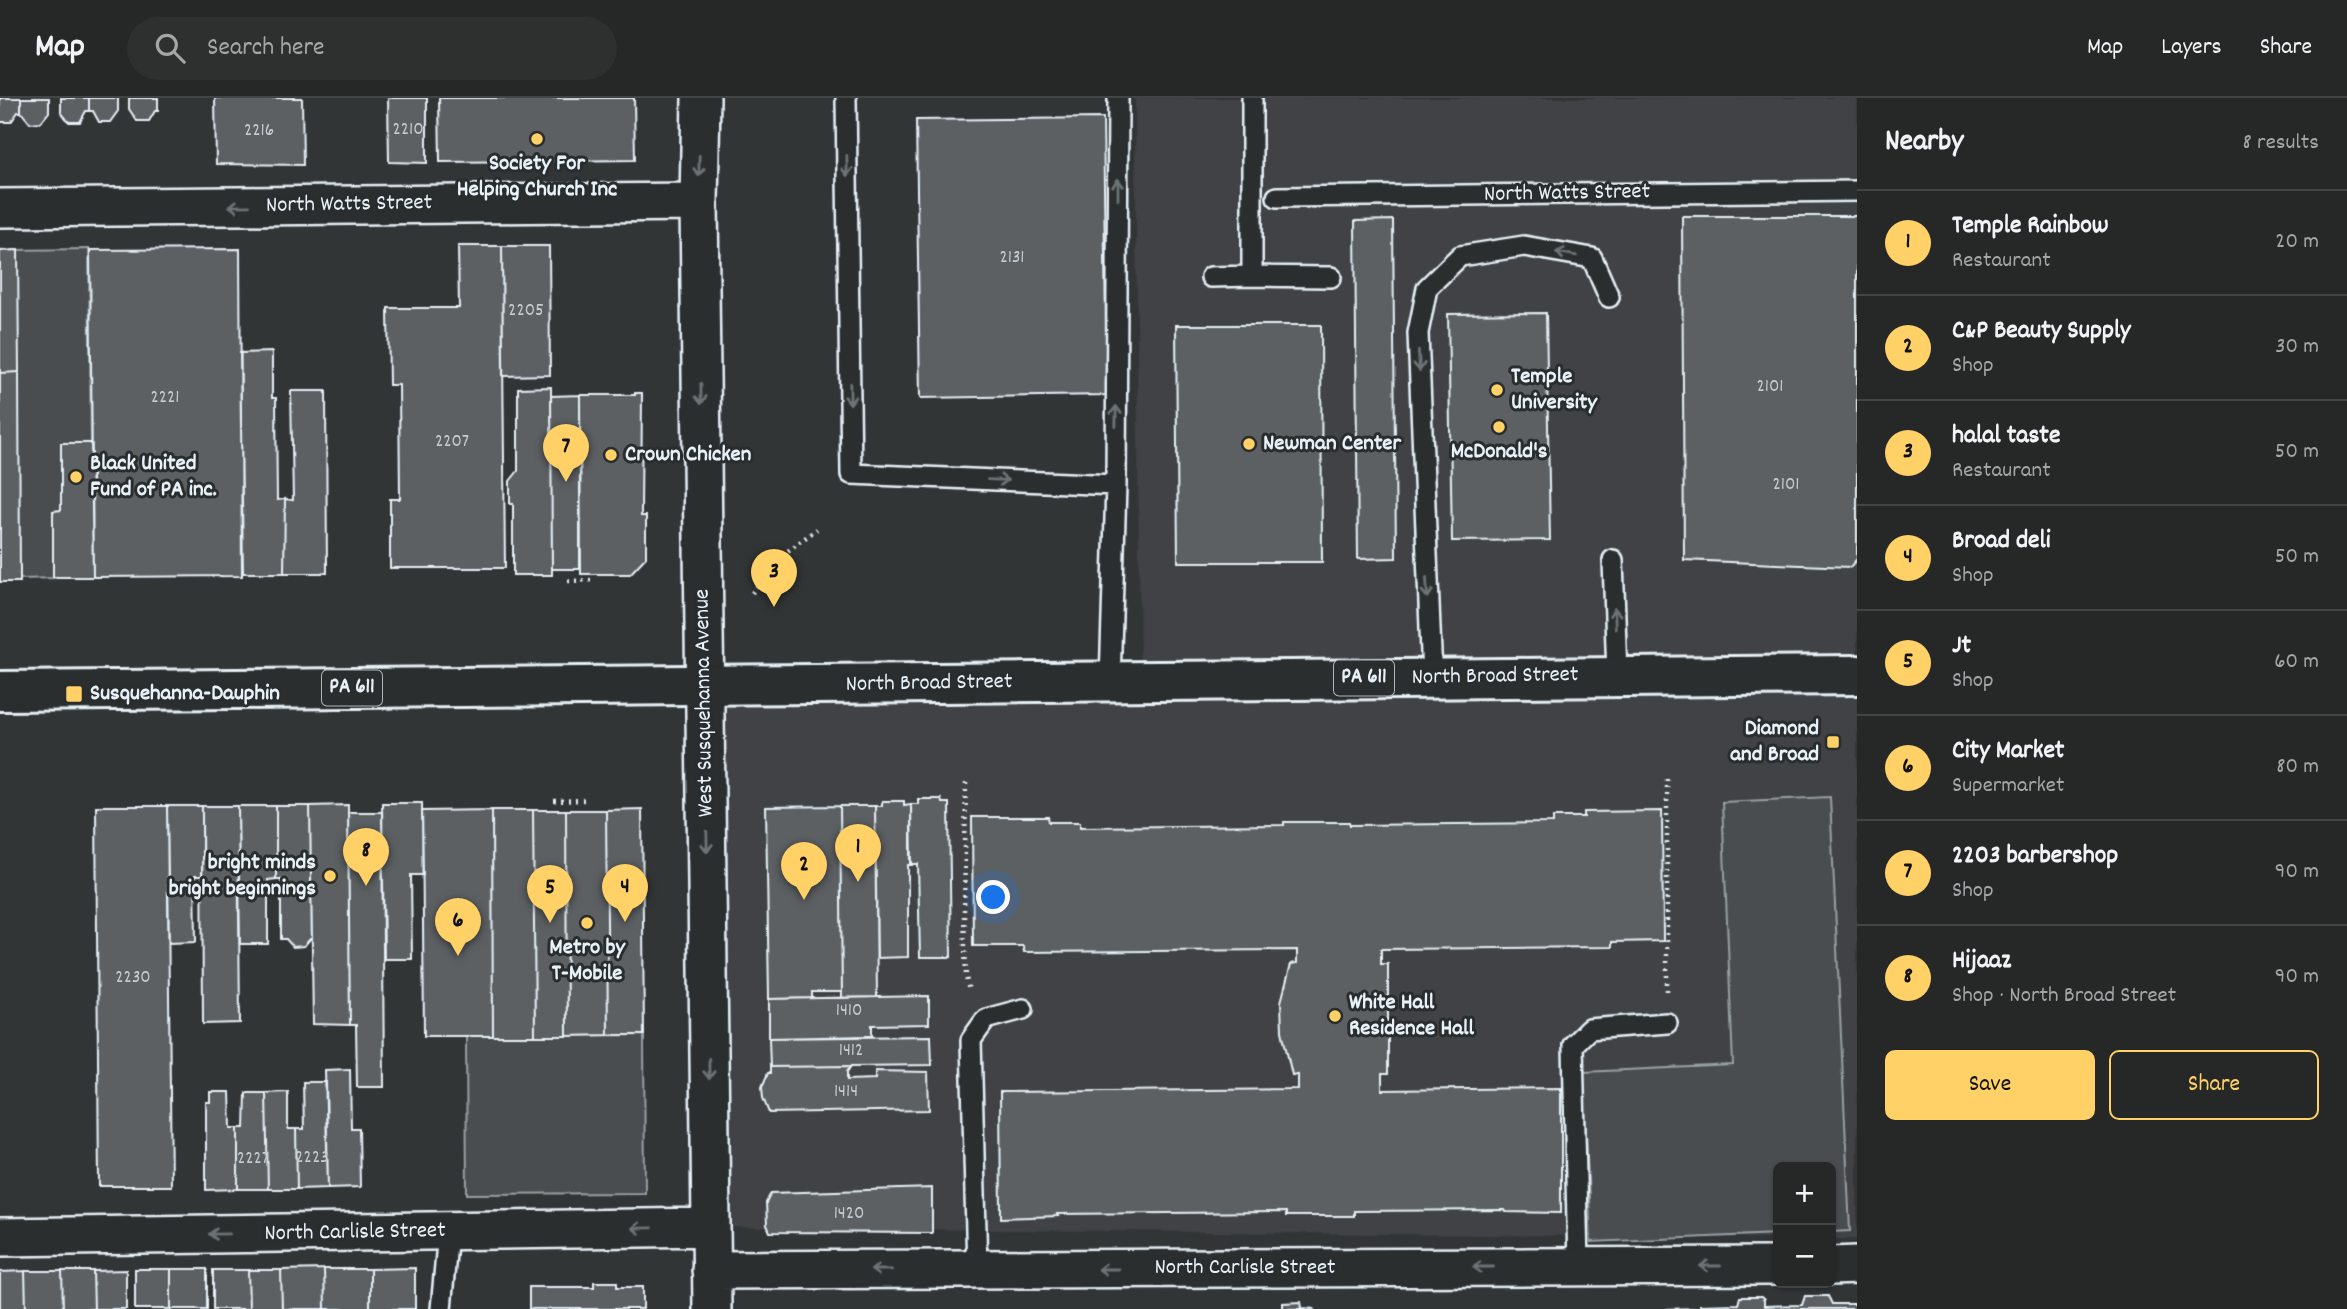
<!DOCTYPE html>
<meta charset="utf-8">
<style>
body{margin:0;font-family:Dekko,sans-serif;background:#2e3030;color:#f1f3f6}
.controls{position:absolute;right:21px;bottom:21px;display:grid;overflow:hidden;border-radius:10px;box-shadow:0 2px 5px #0004}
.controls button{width:63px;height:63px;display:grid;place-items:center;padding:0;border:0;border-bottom:2px solid #424445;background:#262828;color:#f1f3f6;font:35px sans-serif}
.you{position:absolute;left:994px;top:800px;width:24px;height:24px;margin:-18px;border:5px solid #fff;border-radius:50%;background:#1a73e8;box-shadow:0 0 0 10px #1a73e833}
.badge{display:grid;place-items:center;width:46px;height:46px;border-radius:50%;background:#ffd166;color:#111;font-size:23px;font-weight:700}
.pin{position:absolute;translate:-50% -58px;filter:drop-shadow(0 2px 4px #0008)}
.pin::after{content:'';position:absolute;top:37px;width:24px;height:21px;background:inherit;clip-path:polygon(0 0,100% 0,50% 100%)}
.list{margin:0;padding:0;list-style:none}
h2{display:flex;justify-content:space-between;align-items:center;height:91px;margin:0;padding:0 28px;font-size:30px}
h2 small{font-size:23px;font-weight:400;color:#a4a6a8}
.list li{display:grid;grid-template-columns:46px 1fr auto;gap:21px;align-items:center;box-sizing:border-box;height:105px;padding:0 28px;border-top:2px solid #424445}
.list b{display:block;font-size:26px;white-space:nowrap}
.list p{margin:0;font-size:23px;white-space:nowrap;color:#a4a6a8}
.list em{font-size:23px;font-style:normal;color:#a4a6a8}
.actions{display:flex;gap:14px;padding:21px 28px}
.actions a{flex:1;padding:16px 0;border:2px solid #ffd166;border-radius:10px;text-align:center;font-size:24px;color:#ffd166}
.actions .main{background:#ffd166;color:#111}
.icon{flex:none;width:38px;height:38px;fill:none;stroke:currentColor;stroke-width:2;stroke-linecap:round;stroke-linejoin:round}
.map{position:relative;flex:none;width:1857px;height:1211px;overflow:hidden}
header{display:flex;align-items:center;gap:42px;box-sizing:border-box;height:98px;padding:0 35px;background:#262828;border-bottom:2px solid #424445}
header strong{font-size:33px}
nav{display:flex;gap:38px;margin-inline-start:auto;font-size:24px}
.search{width:490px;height:63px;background:#2e3030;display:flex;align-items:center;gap:18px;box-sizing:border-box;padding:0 24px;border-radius:38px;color:#a4a6a8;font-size:26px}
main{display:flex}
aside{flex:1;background:#262828}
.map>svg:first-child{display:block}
.built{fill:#3f4244}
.green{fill:#494d4f;stroke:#989fa4;stroke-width:2}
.building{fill:#5c6063;stroke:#e8f1f8;stroke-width:2}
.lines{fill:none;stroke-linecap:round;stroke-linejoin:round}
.lane-casing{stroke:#e8f1f8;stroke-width:24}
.street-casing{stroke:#e8f1f8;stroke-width:42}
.primary-casing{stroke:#e8f1f8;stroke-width:44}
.path{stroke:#e8f1f8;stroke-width:4.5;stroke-dasharray:2 5;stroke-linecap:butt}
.lane{stroke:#2a2d2e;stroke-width:19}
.street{stroke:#2a2d2e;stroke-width:37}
.primary{stroke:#2a2d2e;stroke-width:38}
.oneway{stroke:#6c7275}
.poi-dot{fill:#ffd166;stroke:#2a2d2e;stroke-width:2.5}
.labels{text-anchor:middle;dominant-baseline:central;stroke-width:6;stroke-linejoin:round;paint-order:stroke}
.number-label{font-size:19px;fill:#c5cdd3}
.shield{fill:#2a2d2e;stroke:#afb6bb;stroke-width:2}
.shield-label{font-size:21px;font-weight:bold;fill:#e8f1f8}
.poi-label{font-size:23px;font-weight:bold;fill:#e8f1f8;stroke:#2a2d2e;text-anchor:start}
.street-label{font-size:23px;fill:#e8f1f8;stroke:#2a2d2e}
</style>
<header>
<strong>Map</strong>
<div class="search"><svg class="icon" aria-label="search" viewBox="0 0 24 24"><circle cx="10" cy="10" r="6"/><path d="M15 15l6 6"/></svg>Search here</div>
<nav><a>Map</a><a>Layers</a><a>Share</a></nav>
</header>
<main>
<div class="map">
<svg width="1857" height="1211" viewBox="0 0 1857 1211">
<rect width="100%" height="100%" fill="#323536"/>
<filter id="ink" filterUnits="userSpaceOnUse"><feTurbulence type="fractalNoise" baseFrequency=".0143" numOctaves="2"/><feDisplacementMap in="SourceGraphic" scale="14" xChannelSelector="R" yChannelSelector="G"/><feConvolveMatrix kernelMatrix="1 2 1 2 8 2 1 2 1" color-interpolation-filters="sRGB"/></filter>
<g filter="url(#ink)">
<path class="built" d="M1135,0h722v1141h-26v-72h-53v71l-1067,-11 -7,-541 436,-4z"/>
<path class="green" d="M89,151l2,199 -27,67 -9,1 1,62 -36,1 -8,-152 -1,-177z
M1830,699l20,434 -19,1v-65h-53v67l-187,8 -8,-170 150,-7 -11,-263z
M644,937l1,158 -178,1 -1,-158z"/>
<path class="building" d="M0,0h21v14h-3l-7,10h-11z
M21,0h28v14l-8,10 -11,1 -9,-11z
M61,0h28v13h-3l-6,11h-11l-8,-10z
M89,0h29v13l-8,11h-11l-6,-11h-4z
M129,0h29v13h-3l-6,10h-12l-8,-12z
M215,0h87l1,67 -87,-1z
M388,0h39v65l-38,-1z
M439,0h195l1,62 -195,2z
M1103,20l4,277 -187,3 -4,-278z
M1682,118h175v343l-7,8 -166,-7z
M1393,122l3,338 -38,1 -3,-338z
M458,148h44l3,322h-115v-69h10l-1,-114h-10l-1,-77h71z
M502,148h47l1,129 -47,1z
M240,151l2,327 -149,1 -3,-327z
M18,152l1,122 -19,1v-122z
M1546,215l4,227 -98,1 -4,-227z
M1176,227h145l1,237h-144z
M272,254v46h4l1,102 8,-1 -1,74h-41l-3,-220z
M19,274l1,210h-20v-209z
M551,289l1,188h-39v-71h-3v-23l8,-10v-83z
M291,293h35l1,182h-43l1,-74 8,1z
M635,295h7l-1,123h5v41l-16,17h-49l-1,-179h55z
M580,297v174h-28l-1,-173z
M61,345h30l2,134h-40v-66l8,-1z
M918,701h23l1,4h7l2,154h-31l-2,-93h-7v-60h7z
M882,703h22v4l7,-1 1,61h-4v92l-31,1 -2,-152h7z
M382,705h40l1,72h-12l1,84h-28z
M348,707l2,220 -37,-1 -3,-218z
M96,708h71l4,380h-72z
M167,708h35v70h-7l1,66 -27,1z
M202,708h36l2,217 -37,1z
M238,708h38v73l-8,1v64h-28z
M276,708h34l2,133h-2l-6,7 -11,1 -7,-8h-5v-60h-5z
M840,708l2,186h-30v6l-43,1 -3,-192z
M840,708h35l2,191 -35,1z
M642,711l2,226h-36l-2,-225z
M492,712h41l2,226h-42z
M492,712l1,226h-69l-2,-225z
M533,712h33l1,226h-32z
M566,712h40l2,225 -41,1z
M1662,713l1,130 -51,1v5l-231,2v15h7v110h-6v16l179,-2v125l-55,-1 -1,-2 -151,1v5h-68v-4l-229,2 1,2 -57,2 -1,-126 298,-3v-15l-6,1 -10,-44 -1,-29 10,-38 6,-1v-13l-273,2 -1,-6h-50l-1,-129h76l1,5h31v5l204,-2v-3h65l1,3 203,-2v-6h31v-5z
M348,714h34l2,275h-27l-1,-62h-6z
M929,898v28l-57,1v11l-103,2v-39z
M931,938l1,29 -162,2 -1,-29z
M851,968l-4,6v8l28,-1v-8l53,1 1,38 -160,3 -6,-15 -1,-11 6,-14h2v-6z
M350,971l1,59h8l1,59 -32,1 -3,-118z
M303,984h23l2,106 -31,1 -1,-60h8z
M210,994h20l1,36h7v61l-32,1v-88h4z
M288,994v37h8l1,60h-29l-2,-96z
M246,995h20l2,96h-30v-61h7z
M932,1090v45l-162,-1 -3,-7 -1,-22 5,-10z
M415,1170v41h-45v-40z
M135,1171h36v40h-36z
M171,1171h36v40h-36z
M324,1171h46v40h-45z
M324,1171l1,40h-43l-1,-39z
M126,1172v39h-32l-1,-38z
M213,1172h35l1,39h-36z
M248,1172h33l1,39h-33z
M25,1173h37l1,38h-37z
M25,1173l1,38h-26v-37z
M62,1173h31l1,38h-31z
M594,1184h23v5h26v22h-114v-22h65z
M1805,1198h23l4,8h25v5h-191l34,-1v-3l38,-1 2,-7h21l3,3v6l38,-1z
M1301,1204l1,6 13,1h-32v-6z"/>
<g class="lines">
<g class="lane-casing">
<path id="lane" d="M846,0l5,376 265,11
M1252,0v178
M1277,99l580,-6
M1211,179l41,-1 79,1
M1613,462l4,115
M1432,579l-14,-344 9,-45 33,-32 64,-10 68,12 17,39
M1110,584l6,-197 2,-387
M1578,1168l-5,-221 16,-16 78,-6
M977,1171l-6,-229 15,-21 37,-10
M441,1211l7,-77"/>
</g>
<g class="street-casing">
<path id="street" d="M701,0l-2,104 13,1107
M0,110l699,-6
M0,1139l711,-10
M1831,1168l26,-1
M711,1172l1067,-4"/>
</g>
<g class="primary-casing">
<path id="primary" d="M0,593l1857,-16"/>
</g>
<path class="path" d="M568,483l25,-1
M752,495l25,-34 40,-30
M966,685l-2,132 2,62 3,14
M554,703l32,-1
M1667,893v-215"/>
<use href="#lane" class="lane"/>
<use href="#street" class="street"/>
<use href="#primary" class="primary"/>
</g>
<defs><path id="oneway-shaft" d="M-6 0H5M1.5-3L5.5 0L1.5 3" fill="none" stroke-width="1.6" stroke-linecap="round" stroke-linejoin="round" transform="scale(1.75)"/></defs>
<g class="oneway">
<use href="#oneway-shaft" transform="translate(699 68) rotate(91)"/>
<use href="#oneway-shaft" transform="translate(847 68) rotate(89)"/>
<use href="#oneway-shaft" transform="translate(1118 91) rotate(-90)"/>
<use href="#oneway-shaft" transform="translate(239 108) rotate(179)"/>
<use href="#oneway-shaft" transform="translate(1566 156) rotate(-170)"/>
<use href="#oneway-shaft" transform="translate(1419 263) rotate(87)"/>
<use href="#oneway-shaft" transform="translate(701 296) rotate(89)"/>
<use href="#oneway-shaft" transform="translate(850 296) rotate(89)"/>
<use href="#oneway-shaft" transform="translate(1116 318) rotate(-89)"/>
<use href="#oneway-shaft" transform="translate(998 382) rotate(2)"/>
<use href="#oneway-shaft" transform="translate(1427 490) rotate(87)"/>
<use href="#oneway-shaft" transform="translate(1615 520) rotate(-92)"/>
<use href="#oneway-shaft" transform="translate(707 744) rotate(89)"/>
<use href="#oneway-shaft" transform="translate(709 971) rotate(89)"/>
<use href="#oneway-shaft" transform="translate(642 1130) rotate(179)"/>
<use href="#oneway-shaft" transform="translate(219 1136) rotate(179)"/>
<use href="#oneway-shaft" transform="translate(1710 1168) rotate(180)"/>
<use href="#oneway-shaft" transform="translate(1483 1169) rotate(180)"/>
<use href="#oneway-shaft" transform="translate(1108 1171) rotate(180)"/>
<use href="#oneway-shaft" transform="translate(881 1172) rotate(180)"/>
</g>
</g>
<g class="poi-dot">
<circle cx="537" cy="41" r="7"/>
<circle cx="1497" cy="292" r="7"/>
<circle cx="1499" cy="329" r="7"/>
<circle cx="1249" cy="346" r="7"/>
<circle cx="611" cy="357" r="7"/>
<circle cx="76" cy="379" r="7"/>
<rect x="65" y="587" width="18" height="18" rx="3.5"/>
<rect x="1826" y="637" width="14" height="14" rx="3.5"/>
<circle cx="330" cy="778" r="7"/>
<circle cx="587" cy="825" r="7"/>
<circle cx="1335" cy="918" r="7"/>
</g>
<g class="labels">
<g class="number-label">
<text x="408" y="32">2210</text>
<text x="259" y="33">2216</text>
<text x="1012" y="160">2131</text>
<text x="526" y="213">2205</text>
<text x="1770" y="289">2101</text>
<text x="165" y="300">2221</text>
<text x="452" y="344">2207</text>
<text x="1786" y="387">2101</text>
<text x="133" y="880">2230</text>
<text x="849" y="913">1410</text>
<text x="851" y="953">1412</text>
<text x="846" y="994">1414</text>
<text x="312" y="1060">2223</text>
<text x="253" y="1061">2227</text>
<text x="849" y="1116">1420</text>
</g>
<g class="shield">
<rect x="1334" y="562.5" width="60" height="35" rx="5"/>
<rect x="322" y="572.5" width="60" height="35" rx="5"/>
</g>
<g class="shield-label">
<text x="1364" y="580">PA 611</text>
<text x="352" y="590">PA 611</text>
</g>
<g class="poi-label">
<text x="537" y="66" text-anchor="middle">Society For<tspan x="537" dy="26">Helping Church Inc</tspan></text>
<text x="1511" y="279">Temple<tspan x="1511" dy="26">University</tspan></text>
<text x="1263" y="346">Newman Center</text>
<text x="1499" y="354" text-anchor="middle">McDonald's</text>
<text x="625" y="357">Crown Chicken</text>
<text x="90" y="366">Black United<tspan x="90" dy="26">Fund of PA inc.</tspan></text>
<text x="90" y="596">Susquehanna-Dauphin</text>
<text x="1819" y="631" text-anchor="end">Diamond<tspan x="1819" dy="26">and Broad</tspan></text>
<text x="316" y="765" text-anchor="end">bright minds<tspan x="316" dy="26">bright beginnings</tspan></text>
<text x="587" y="850" text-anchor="middle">Metro by<tspan x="587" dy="26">T-Mobile</tspan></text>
<text x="1349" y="905">White Hall<tspan x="1349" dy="26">Residence Hall</tspan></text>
</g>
<g class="street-label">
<text transform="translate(1567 96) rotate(-1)">North Watts Street</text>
<text transform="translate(349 107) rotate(-1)">North Watts Street</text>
<text transform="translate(1495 579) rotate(-1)">North Broad Street</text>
<text transform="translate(929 586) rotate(-1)">North Broad Street</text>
<text transform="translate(705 605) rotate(-91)">West Susquehanna Avenue</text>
<text transform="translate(355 1135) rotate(-1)">North Carlisle Street</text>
<text x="1245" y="1170">North Carlisle Street</text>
</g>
</g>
</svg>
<div class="controls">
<button>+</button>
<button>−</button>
</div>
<div class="you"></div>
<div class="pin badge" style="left:858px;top:784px">1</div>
<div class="pin badge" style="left:804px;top:802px">2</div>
<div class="pin badge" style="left:774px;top:509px">3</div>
<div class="pin badge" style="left:625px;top:824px">4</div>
<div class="pin badge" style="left:550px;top:825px">5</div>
<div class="pin badge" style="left:458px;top:858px">6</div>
<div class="pin badge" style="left:566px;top:384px">7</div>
<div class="pin badge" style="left:366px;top:788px">8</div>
</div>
<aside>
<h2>Nearby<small>8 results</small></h2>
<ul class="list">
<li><span class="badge">1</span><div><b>Temple Rainbow</b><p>Restaurant</p></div><em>20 m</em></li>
<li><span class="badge">2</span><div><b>C&amp;P Beauty Supply</b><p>Shop</p></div><em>30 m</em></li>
<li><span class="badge">3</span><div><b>halal taste</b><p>Restaurant</p></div><em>50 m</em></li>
<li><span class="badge">4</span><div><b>Broad deli</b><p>Shop</p></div><em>50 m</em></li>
<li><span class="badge">5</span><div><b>Jt</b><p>Shop</p></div><em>60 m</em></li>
<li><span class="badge">6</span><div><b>City Market</b><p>Supermarket</p></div><em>80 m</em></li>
<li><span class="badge">7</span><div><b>2203 barbershop</b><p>Shop</p></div><em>90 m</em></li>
<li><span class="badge">8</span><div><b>Hijaaz</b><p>Shop · North Broad Street</p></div><em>90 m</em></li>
</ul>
<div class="actions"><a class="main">Save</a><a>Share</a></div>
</aside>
</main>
